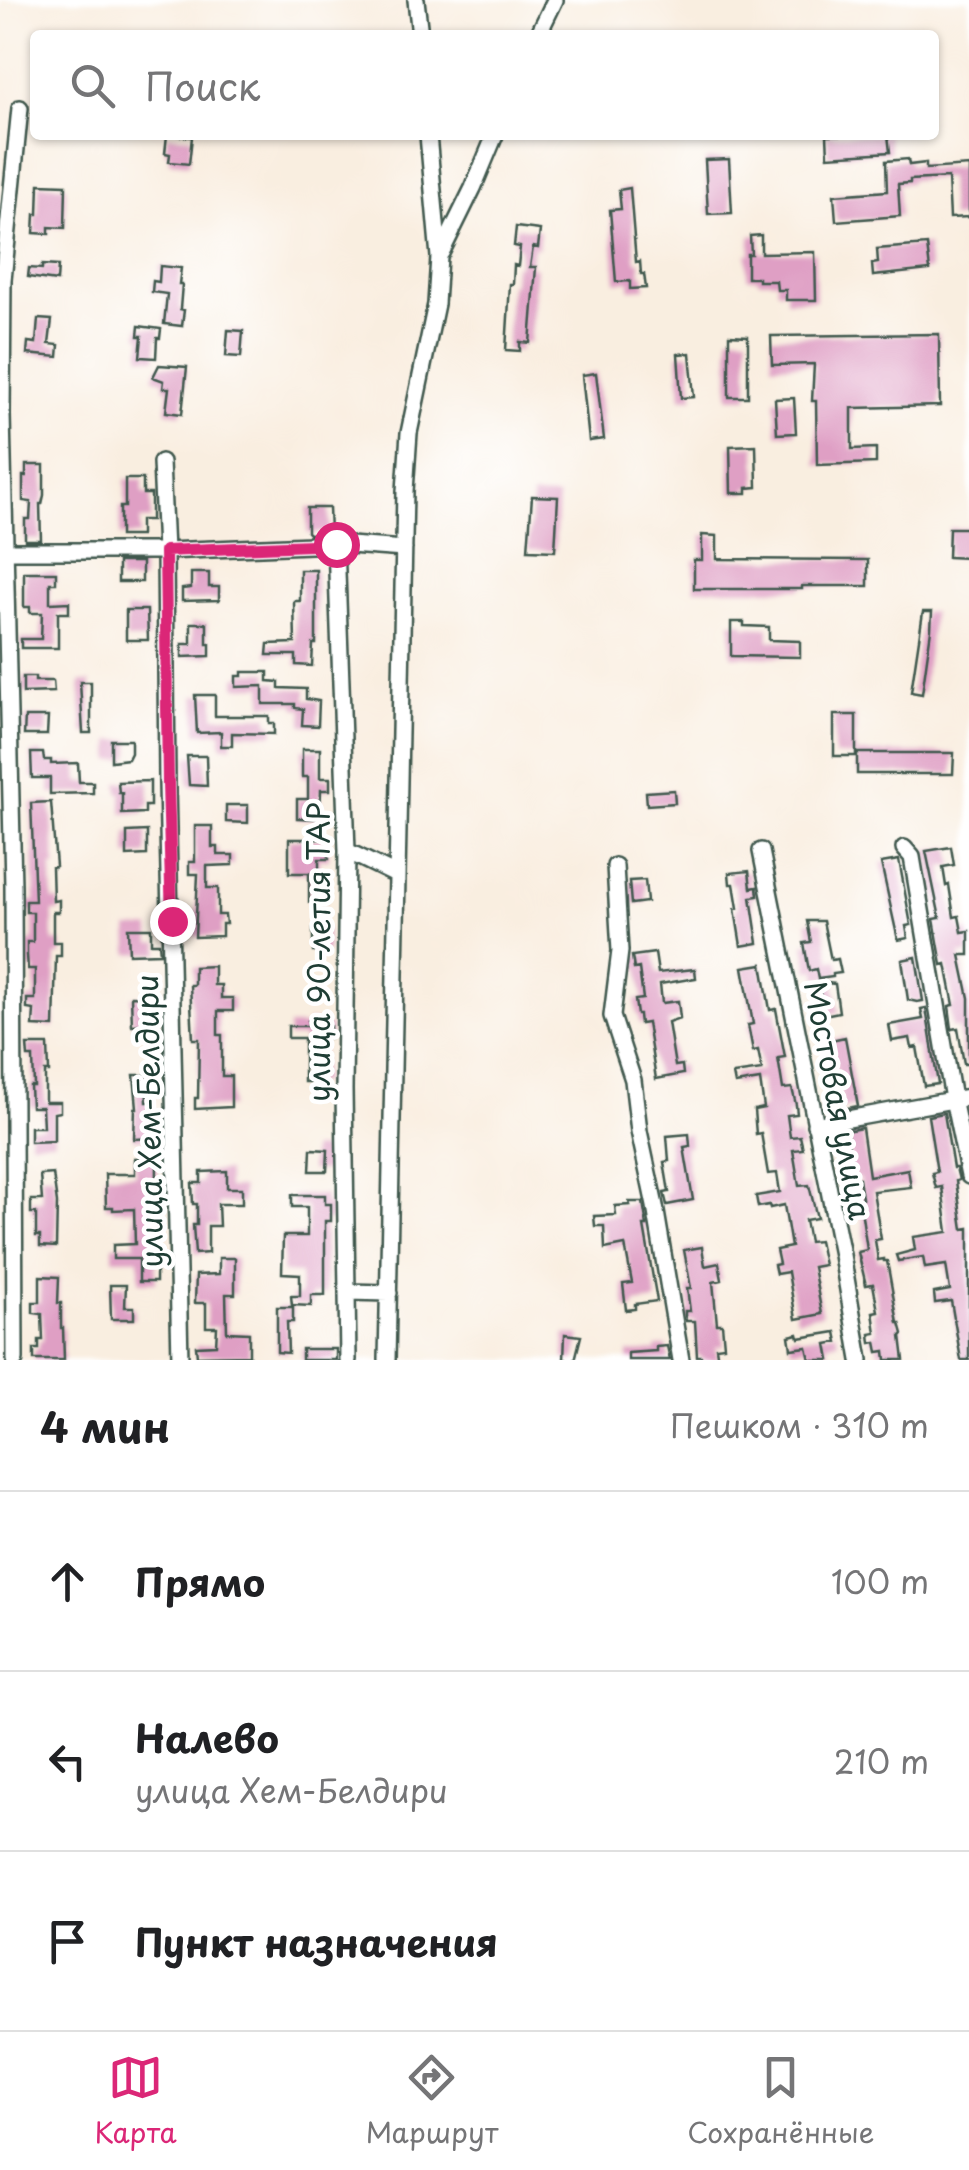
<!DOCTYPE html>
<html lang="ru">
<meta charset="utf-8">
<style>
body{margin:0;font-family:"Playpen Sans",sans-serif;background:#f2f2f2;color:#202124}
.stop{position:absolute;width:30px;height:30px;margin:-22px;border:8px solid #db2777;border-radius:50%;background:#fff}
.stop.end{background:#db2777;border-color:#fff;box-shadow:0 2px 10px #0008}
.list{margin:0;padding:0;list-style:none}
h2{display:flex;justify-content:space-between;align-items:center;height:130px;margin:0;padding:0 40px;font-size:42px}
h2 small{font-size:32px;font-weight:400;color:#757577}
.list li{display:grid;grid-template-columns:65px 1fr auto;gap:30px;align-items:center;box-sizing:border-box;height:180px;padding:0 40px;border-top:2px solid #e0e0e0}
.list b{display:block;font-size:38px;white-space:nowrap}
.list p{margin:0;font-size:32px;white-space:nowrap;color:#757577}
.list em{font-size:32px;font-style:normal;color:#757577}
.icon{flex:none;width:55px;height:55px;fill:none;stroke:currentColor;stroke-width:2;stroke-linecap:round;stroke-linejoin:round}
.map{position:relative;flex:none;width:969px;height:1360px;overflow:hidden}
.search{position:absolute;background:#fff;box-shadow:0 2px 8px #0004;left:30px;right:30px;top:30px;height:110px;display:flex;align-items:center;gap:25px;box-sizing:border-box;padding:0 35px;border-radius:10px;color:#757577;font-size:38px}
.sheet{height:670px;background:#fff}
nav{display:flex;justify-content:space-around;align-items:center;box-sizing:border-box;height:140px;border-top:2px solid #e0e0e0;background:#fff;font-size:28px;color:#757577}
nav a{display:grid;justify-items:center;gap:5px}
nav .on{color:#db2777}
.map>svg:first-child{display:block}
.building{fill:#df9fc4}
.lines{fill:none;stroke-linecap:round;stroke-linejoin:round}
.minor-casing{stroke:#40584e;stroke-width:20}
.minor{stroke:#fff;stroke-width:15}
.route{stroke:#db2777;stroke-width:12}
.labels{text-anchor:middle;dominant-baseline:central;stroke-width:9;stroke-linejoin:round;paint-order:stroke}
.street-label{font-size:30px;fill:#1f3d34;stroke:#fff}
</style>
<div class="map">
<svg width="969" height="1360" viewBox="0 0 969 1360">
<rect width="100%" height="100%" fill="#fff"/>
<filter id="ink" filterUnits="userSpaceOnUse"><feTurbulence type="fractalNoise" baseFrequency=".01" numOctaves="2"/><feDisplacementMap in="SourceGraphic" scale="20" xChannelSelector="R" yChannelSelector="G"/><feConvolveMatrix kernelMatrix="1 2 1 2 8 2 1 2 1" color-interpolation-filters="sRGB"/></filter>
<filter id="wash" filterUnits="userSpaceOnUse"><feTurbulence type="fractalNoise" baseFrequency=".0048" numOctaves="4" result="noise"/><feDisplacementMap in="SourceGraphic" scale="40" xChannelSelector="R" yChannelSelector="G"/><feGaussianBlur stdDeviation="2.25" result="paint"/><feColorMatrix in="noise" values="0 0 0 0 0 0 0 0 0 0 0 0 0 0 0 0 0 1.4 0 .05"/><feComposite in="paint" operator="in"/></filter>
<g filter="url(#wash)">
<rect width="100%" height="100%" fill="#f9eee0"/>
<g id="blocks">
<path class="building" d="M167,135l25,2 -3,27 -20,-2 1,-8 -5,-1z
M827,135h61l2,17 -62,4z
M729,159l3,54 -24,1 -3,-54z
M908,159l1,6 17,-2v6l43,-3v51l-19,1 -2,-40 -38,2v3l-12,1 2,32 -64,5 -2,-26 53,-4 -1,-30z
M39,184l27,1 -1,43 -16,-1v7l-15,-1 1,-19h3z
M630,188l6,74 4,-1 1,13h3l2,14 -16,1v-8l-14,1 -6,-72 11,-1 -2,-19z
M516,227l24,3 -2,18 -5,-1 -3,20h6l-6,76 -10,-1v9l-14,-1 4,-66h3l1,-19 4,1 2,-19 -6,-1z
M761,235v18l54,-1 1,48h-30v-10h-9l-1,-9h-18v-3h-11v-24h4l-1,-18z
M927,245l3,25 -57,6 -1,-12 6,-1 -1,-14z
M42,265l16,1 -1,15 -29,-4 1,-9 13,1z
M160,266l21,2 -2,16h3l-2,25 4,1 -2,16 -18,-2 3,-30 -15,-2 1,-11 6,1z
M38,319l14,1 -3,24 10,1 -1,12 -31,-3 1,-12 8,1z
M139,326l22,3 -1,9h-3l-1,20 -16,-1 2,-21h-4z
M228,330l15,1 -2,26 -15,-1z
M939,334l1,72 -88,2v41l24,-1v15l-59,2 -1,-64h-4l2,-37 -42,1 -1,-29z
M729,335l19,1v61h-19z
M690,353l4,44 -13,1 -3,-44z
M159,365l28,2 -5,47 -16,-2 3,-24h-6l1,-7 -11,-4z
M596,373l8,66 -15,2 -7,-66z
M794,398l2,35 -19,1 -2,-35z
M756,445l1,42 -10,1v5h-16l-1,-47z
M26,465h18v30l-2,9h-2l1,36h-16v-21h5l1,-17 -8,-1v-25h3z
M125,479h18v15h8v26h-11v16h-20v-29h5z
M532,496l26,1 -3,54 -27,-1z
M307,508h22l1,24 -21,2 -2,-2z
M949,528h20l-1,30 -20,-1z
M702,535l15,1v23l151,1v26h-66v3h-108v-29h8z
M118,562h24v20h-24z
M300,570h16v74h-3l-1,22 -16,-1v-10h-29l1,-11 27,-1 -1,-42h6z
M24,572h32v11h-6v20l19,-1v11h-11v35h-37v-9h20l1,-26h-12v-6h-6z
M191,573h18v14h10v13l-37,1v-12l9,-1z
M126,610h21l1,30h-22z
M923,612h9l-1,18 -9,64 -11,-2z
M731,622h13v4l25,1v13l31,1v16l-69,-1z
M191,623h16v21h3v12l-28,1v-13h9z
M242,672h26v9l11,1v6l27,1v10l13,2 -1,25 -16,-1 1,-16 -8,-1v-4h-32v-18l-27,1v-11h6z
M23,677h12v4h18l1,11 -31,1z
M80,682h11v51h-8z
M195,695h20v21h54v7h5v11l-42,-1v13h-11v-14l-24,1z
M834,715h22v41h-22z
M25,717h23l-1,18h-23z
M111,740h20v13l-3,6 -17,2z
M302,749h18v29h10v12h-9l-1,29 -23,-1v-19h11v-22h-6z
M31,753h12l1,7h7v4l27,-1 1,19h14v11l-43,1v-16h-18z
M857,753h97l-1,21h-96z
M187,756h19l1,30 -18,-1z
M150,781v25h-5v7l-23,1v-21h-3l-1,-11z
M674,790l1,13 -28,2 -1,-13z
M51,802l5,64 -4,1 1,34 6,-1v12h-6v30h8v14h-5l-2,71 -21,-1 1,-16 -7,-1v-10h8v-30h-7l-1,-14v-13h6v-30h-7v-11h9l-4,-98z
M226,805h22v18l-22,-1z
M195,826h17v21h6v8h15v10l-26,1v22h11v27h7l1,9h-4v12l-27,1 3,-63h-9v-12h6z
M147,831v24l-20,1v-24z
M289,839h39l1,20h-10v20h7v23h-17v-29h-20z
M951,847l3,18 -11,2 3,19 3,-1 5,32 5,-1 3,16 7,-1v24h-9l9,43v66h-5l-6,-36 -6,1 -3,-23 5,-1 -8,-41 -4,1 -8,-46 6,-1 -14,-67z
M899,860l12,65 -5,1 2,12 -10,2 -17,-77z
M749,871l2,17 6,-1 1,9 -7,1 7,46 -17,3 -6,-37 3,-1 -4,-24h-4l-1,-11z
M645,880l2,22 -16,2 -2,-23z
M807,921h16l8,39 7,-1 3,14 -8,1v3l-15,2 -2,-10 -7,2 -5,-28 7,-1z
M128,928h23v15h8l1,10 -31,1z
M313,928h14v24h-14z
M655,953l3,20 37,-4 1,9 -36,6 2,19 16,-2 2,17 -12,4 7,44 7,-1 1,9 -27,5 -9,-56 -7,1 -1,-9h-2l-2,-15 8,-1 -4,-31 -5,1 -2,-13z
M916,957l7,44 -6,1 -9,-2 -6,-40z
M762,964l8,46 6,-1 9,48 -7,1 5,31 9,-1 4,17 1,9 -10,1 3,22 10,-1 3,13 -10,1 6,36 10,-1 8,33 -12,2 4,22 10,-1 5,24 -11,2 9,47 -26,5 -8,-47 -12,2 -2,-9 5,-1 -3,-14 15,-3 -7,-42 -14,3 -1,-3 -11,2 -2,-11 24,-4 -3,-19 -9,1 -7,-41 -5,1 -2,-24 10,-2 -4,-28 -25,4 -2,-10 29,-4 -4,-20 -5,1 -5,-26 5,-1 -10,-57z
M214,966v19h7v13h12v13h-15v24h4v41h9v31l-36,2v-11h3l1,-59h-6l-3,-54h4v-18z
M818,982l17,2 4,28 -15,3z
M131,996l24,1v18h-3v9l-20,1z
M926,1008l12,76 -14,2 -7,-39 -5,1 -2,-10 -18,3 -3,-16 34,-6 -2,-10z
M308,1021h10v5h12v12h-8l1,44h-19v-44h-16v-12h20z
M845,1037l13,69 -21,4 -1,-5 6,-1 -11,-64z
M27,1045h21l1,27h-4v30h15v10l-6,1v28l-24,1v-15h13l-1,-20h-11l-1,-21h4l-1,-29h-5z
M134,1075h12l1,27h6l1,36 -20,1 1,-31h2z
M944,1113l9,55h3l3,12 -3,1 7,48 6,-1v132h-8l-10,-59 -16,2 -1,-10 16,-3 -4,-25 -21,3 -2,-11 -25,4 -2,-6 19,-5 -2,-13 35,-5 -6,-45 -6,1 -4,-15 5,-1 -9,-56z
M862,1128l7,48 39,-7 3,18 -38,4 8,48 -6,1 3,20 6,-1v2h3l11,62h2l3,11 -2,2 3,24h-18l-1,-9 -7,1 -2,-10 -5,1 -1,-9 6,-1 -3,-21 5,-1 -5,-27 -7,1 -8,-33 9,-2 -6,-41 -10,2 -1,-11 12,-2 -3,-20 -5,1 -1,-8 -9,1 -2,-10 9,-1 -4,-27 -7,1v-3z
M689,1134l1,12 -6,1 9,53 -26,5 -3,-12 5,-1 -5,-30 5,-1 -2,-25z
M311,1149l17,1 -1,21h-17z
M135,1158h22l-1,124h-17v-23h-26v-14l22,-1 -1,-35 -21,1v-3h-7l-1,-33h30z
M227,1171v17h15v16h-24l1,22h-11v27l-13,1 -2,-29h4v-21h-4l-1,-21h9v-11z
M53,1174l4,29 -1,44 -16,-1v-10h-4v-23h-5v-13h11l-2,-25z
M292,1195h33v9h6v17h-6v74h-14v11l-19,-1 -1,-9h9v-22l-18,-1 1,-37h24v-29h-15z
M629,1202h14l4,24h-3l13,75 -22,3v5l-9,1 -3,-26 9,-1 -7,-38 -20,4 -1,-23h-9l-1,-10 22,-1 -1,-9 15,-1z
M702,1247l3,19 14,-3 3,17 -9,2 4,42h5l2,22 -8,1 2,13h-16l-1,-4h-4l-2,-35h-9l-1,-6v-4h5l-3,-23h4l-7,-38z
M219,1258h16v36h-9l1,38 22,1v22l-52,1 -1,-10 20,-1 1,-18h-11v-24h-11l1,-28 23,-1z
M40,1276l19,1 -1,26h3v25h2l1,32h-30v-11h5v-9h4l-1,-26 -9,-1v-11h7z
M110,1285h16l-1,22h9v12h-23z
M277,1307h16v15h-6l1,31 -11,-1z
M836,1332l2,10 -11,2 3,16h-20l-3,-13 -16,2 -2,-13 9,-2 1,4z
M565,1334l16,2 -6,24 -11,-1z
M667,1346l3,14h-42v-7l28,-2v-4z
M302,1349h34v11h-34z"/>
</g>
</g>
<g filter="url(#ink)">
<use href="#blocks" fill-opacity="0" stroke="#40584e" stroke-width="2.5"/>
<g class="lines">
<g class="minor-casing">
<path id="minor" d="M416,0l4,35
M538,35l17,-35
M441,253l32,-65 22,-53
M161,462l4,89 2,233 13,576
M336,544l11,307 -3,239 4,270
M7,551h158l171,-7 68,5
M904,848l8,9 41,242 16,77
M347,851l49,24
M761,851l81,404 18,105
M615,866l5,85 -8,65 21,64 6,51 16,75 26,154
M815,1125l154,-28
M347,1292l42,1
M15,1360l-2,-474 -11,-471 1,-135 17,-172
M387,1360l18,-869 4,-58 27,-129 3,-47 -11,-122"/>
</g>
<use href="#minor" class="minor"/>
</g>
</g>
<g class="lines" filter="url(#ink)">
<path class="route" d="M172,921l-4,-137 -3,-233 171,-7"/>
</g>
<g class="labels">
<g class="street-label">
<text transform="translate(317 952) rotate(-90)">улица 90-летия ТАР</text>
<text transform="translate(839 1100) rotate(79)">Мостовая улица</text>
<text transform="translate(148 1121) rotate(-91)">улица Хем-Белдири</text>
</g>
</g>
</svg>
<div class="stop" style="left:336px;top:544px"></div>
<div class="stop end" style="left:172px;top:921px"></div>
<div class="search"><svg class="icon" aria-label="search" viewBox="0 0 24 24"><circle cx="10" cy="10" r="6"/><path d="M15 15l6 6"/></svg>Поиск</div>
</div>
<section class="sheet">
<h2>4 мин<small>Пешком · 310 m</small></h2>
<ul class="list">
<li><svg class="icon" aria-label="ahead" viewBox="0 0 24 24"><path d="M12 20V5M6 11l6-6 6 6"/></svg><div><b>Прямо</b></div><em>100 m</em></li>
<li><svg class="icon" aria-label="left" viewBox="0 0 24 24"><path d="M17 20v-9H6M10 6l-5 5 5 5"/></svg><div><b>Налево</b><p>улица Хем-Белдири</p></div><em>210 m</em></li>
<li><svg class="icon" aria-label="arrive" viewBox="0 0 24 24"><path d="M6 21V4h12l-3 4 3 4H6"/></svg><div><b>Пункт назначения</b></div></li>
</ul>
</section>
<nav>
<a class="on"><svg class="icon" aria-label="map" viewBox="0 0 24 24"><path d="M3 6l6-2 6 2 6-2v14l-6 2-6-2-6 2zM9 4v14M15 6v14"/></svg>Карта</a>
<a><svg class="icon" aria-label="directions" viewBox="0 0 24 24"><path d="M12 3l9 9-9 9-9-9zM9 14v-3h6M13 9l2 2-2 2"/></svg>Маршрут</a>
<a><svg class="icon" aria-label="saved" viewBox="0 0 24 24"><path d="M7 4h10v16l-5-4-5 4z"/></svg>Сохранённые</a>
</nav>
